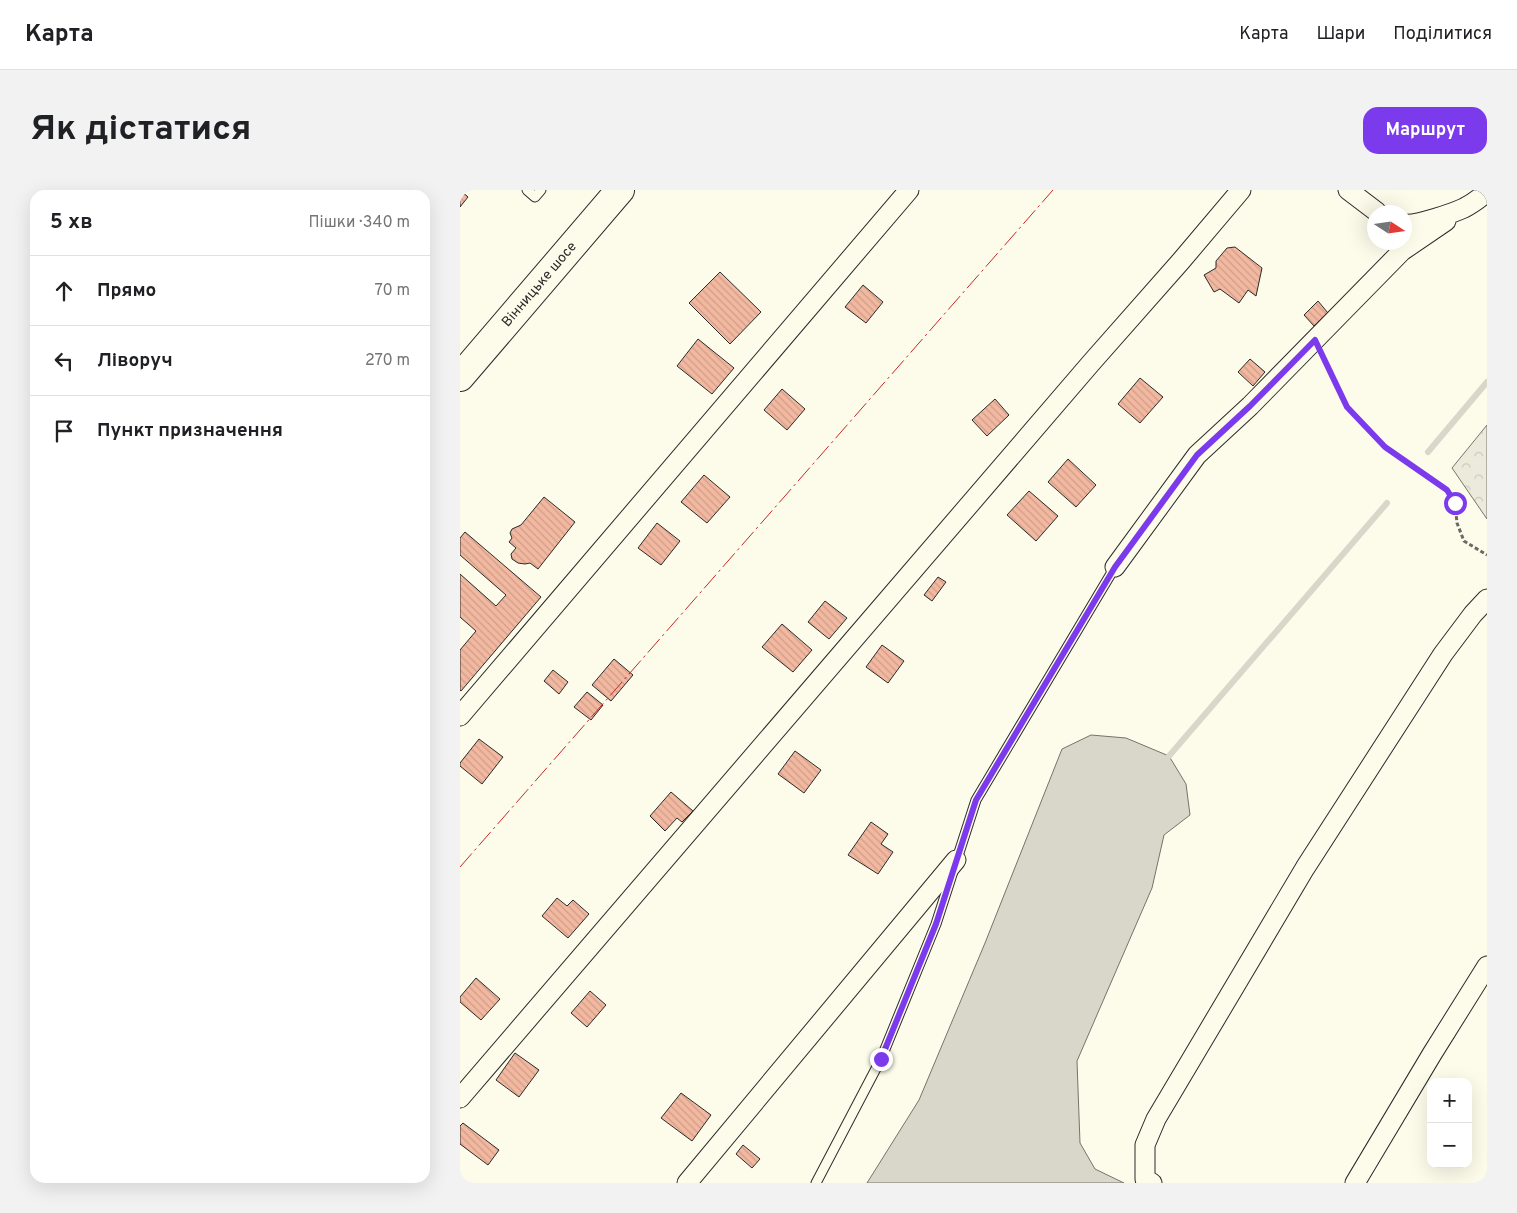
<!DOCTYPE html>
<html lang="uk">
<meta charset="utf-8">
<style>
body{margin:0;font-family:Overpass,sans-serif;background:#f2f2f2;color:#202124}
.controls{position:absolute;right:15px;bottom:15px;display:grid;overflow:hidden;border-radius:10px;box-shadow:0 5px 20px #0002}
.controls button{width:45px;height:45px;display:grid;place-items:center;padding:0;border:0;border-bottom:1px solid #e0e0e0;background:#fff;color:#202124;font:25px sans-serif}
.compass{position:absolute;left:907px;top:15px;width:45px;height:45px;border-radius:50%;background:#fff;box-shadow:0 5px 20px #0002;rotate:102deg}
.stop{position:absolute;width:15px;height:15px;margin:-11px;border:4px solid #7c3aed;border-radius:50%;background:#fff}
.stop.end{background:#7c3aed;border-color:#fff;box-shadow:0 1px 5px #0008}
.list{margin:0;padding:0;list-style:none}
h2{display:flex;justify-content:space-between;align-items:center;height:65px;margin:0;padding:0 20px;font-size:21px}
h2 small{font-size:16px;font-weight:400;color:#757577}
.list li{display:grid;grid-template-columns:32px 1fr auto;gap:15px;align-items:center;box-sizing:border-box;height:70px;padding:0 20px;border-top:1px solid #e0e0e0}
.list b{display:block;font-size:19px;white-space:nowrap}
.list em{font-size:16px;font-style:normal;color:#757577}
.icon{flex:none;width:28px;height:28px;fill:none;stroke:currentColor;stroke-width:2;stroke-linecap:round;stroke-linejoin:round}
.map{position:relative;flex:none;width:1027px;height:993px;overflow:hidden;border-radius:15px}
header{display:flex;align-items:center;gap:30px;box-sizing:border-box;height:70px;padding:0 25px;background:#fff;border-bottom:1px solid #e0e0e0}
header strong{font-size:24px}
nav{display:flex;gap:28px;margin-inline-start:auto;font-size:18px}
.intro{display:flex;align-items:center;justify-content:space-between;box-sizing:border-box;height:120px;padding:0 30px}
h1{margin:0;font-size:35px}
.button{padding:12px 22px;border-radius:15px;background:#7c3aed;color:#fff;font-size:18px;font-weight:700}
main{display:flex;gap:30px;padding:0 30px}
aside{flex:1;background:#fff;border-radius:15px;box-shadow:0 5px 20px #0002}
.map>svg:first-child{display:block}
.forest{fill:url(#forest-crowns);stroke:#74746e}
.water{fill:#d8d7c9;stroke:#74746e}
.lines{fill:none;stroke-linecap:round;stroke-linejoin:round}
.stream{stroke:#d8d7c9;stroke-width:6}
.building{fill:url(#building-back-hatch);stroke:#2b2b2b}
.service-casing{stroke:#2b2b2b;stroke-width:11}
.minor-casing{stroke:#2b2b2b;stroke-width:21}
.primary-casing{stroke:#2b2b2b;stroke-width:30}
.path{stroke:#6a6964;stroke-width:3;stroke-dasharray:4 2.5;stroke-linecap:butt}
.service{stroke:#fdfbea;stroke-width:9}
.minor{stroke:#fdfbea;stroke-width:19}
.primary{stroke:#fdfbea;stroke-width:28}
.power{stroke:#c62828;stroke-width:1;stroke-dasharray:18 4 2.5 4;stroke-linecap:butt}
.route{stroke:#7c3aed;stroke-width:6}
.labels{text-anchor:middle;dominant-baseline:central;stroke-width:4;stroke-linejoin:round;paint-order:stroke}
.street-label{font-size:14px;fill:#2b2b2b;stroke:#fdfbea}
</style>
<header>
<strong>Карта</strong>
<nav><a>Карта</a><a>Шари</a><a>Поділитися</a></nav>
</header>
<div class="intro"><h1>Як дістатися</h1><a class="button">Маршрут</a></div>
<main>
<aside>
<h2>5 хв<small>Пішки · 340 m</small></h2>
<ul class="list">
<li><svg class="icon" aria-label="ahead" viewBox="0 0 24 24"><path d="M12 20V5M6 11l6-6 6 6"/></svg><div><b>Прямо</b></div><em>70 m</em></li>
<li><svg class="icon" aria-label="left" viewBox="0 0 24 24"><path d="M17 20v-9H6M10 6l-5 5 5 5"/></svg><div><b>Ліворуч</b></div><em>270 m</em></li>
<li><svg class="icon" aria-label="arrive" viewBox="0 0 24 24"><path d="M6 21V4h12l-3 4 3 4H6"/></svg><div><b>Пункт призначення</b></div></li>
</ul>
</aside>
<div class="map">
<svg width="1027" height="993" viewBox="0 0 1027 993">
<defs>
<pattern id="forest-crowns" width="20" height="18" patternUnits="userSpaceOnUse" patternTransform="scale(1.25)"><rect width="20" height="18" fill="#ecebdb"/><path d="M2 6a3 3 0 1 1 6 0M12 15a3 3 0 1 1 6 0" fill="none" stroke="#cbcabc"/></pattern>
<pattern id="building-back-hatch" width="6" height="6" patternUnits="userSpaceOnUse" patternTransform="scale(1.25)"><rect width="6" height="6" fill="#f2b8a0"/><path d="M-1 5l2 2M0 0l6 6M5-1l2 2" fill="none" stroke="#d09e8a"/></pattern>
</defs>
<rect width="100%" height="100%" fill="#fdfbea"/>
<path class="forest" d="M1027,235v94l-35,-51z"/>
<path class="water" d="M631,545l35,3 43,18 17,28 4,31 -26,20 -12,53 -75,173 3,82 15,26 29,14h-257l52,-83 66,-157 77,-194z"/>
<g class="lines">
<path class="stream" d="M968,262l59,-70
M709,566l218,-253"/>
</g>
<path class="building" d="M0,0l8,7 -8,10z
M775,57l27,21 -6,28 -8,-6 -9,13 -19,-14 -6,3 -10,-17 12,-7v-7l11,-13z
M260,82l41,40 -31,32 -41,-41z
M403,95l20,17 -17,21 -21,-16z
M858,111l10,12 -14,13 -10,-11z
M238,149l36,29 -22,26 -35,-28z
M790,169l15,13 -12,14 -15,-14z
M680,188l23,19 -23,26 -22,-19z
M322,199l23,20 -18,21 -23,-20z
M535,209l14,16 -22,21 -15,-16z
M608,269l28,26 -20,22 -28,-25z
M244,285l26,22 -23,26 -26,-21z
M569,301l29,25 -22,25 -29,-26z
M84,307l31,25 -37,47 -8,-6 -5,1 -7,-1 -6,-4 -1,-5 5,-6 -7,-6 3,-4 -2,-5 2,-4 9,-4z
M197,333l23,18 -19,24 -23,-17z
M5,342l76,65 -80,94 -1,-1v-40l16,-19 -16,-14v-43l36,32 10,-11 -46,-40v-17z
M478,387l8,5 -14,19 -8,-6z
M365,411l22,17 -18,21 -21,-17z
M322,434l30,26 -19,22 -31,-25z
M422,455l22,16 -16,22 -22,-16z
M154,469l19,16 -22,26 -19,-16z
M93,480l15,12 -9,12 -15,-13z
M127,502l16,13 -12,15 -17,-13z
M19,549l24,18 -21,27 -22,-18v-3z
M335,561l26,19 -17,23 -26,-19z
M211,602l22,19 -11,11 -5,-4 -12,13 -15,-15z
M411,632l17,12 -7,10 12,8 -15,22 -30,-19z
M97,708l10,8 6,-6 16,14 -21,24 -26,-22z
M16,788l24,21 -19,21 -21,-18v-5z
M130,801l16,14 -19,22 -16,-14z
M55,863l24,17 -20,27 -23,-17z
M221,903l30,22 -19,26 -31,-23z
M3,933l36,27 -11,15 -28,-21v-18z
M283,955l17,14 -8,9 -16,-14z"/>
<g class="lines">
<g class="service-casing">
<path id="service" d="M67,0l8,7 6,-7
M356,993l65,-124 55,-135 40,-124 139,-233"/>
</g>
<g class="minor-casing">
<path id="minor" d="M888,0l29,22
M944,34c12,2 49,-11 60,-16 8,-4 16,-10 23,-16
M942,61l44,-30
M655,377l82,-112 53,-49 152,-155 2,-9
M0,526l449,-526
M0,908l631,-735 90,-102 60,-71
M227,993l269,-323
M692,993l-7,-4v-34l11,-26 149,-251 138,-214 30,-40 14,-15
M895,993l77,-129 55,-88"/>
</g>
<g class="primary-casing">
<g id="primary">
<path id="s1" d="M0,187l160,-187"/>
</g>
</g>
<path class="path" d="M863,167l24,50 38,40 62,43 8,13 2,20 7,18 23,14"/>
<use href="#service" class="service"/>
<use href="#minor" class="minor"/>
<use href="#primary" class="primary"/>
<path class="power" d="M0,677l593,-677"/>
</g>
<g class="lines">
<path class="route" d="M421,869l55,-135 40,-124 139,-233 82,-112 53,-49 65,-66 32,67 38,40 62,43 8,13"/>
</g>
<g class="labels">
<g class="street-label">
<text stroke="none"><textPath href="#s1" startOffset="122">Вінницьке шосе</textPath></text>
</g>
</g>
</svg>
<div class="controls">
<button>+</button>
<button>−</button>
</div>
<svg class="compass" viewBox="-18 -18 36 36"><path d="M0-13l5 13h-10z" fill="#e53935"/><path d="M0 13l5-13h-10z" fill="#757577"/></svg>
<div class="stop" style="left:995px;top:313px"></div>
<div class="stop end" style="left:421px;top:869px"></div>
</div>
</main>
